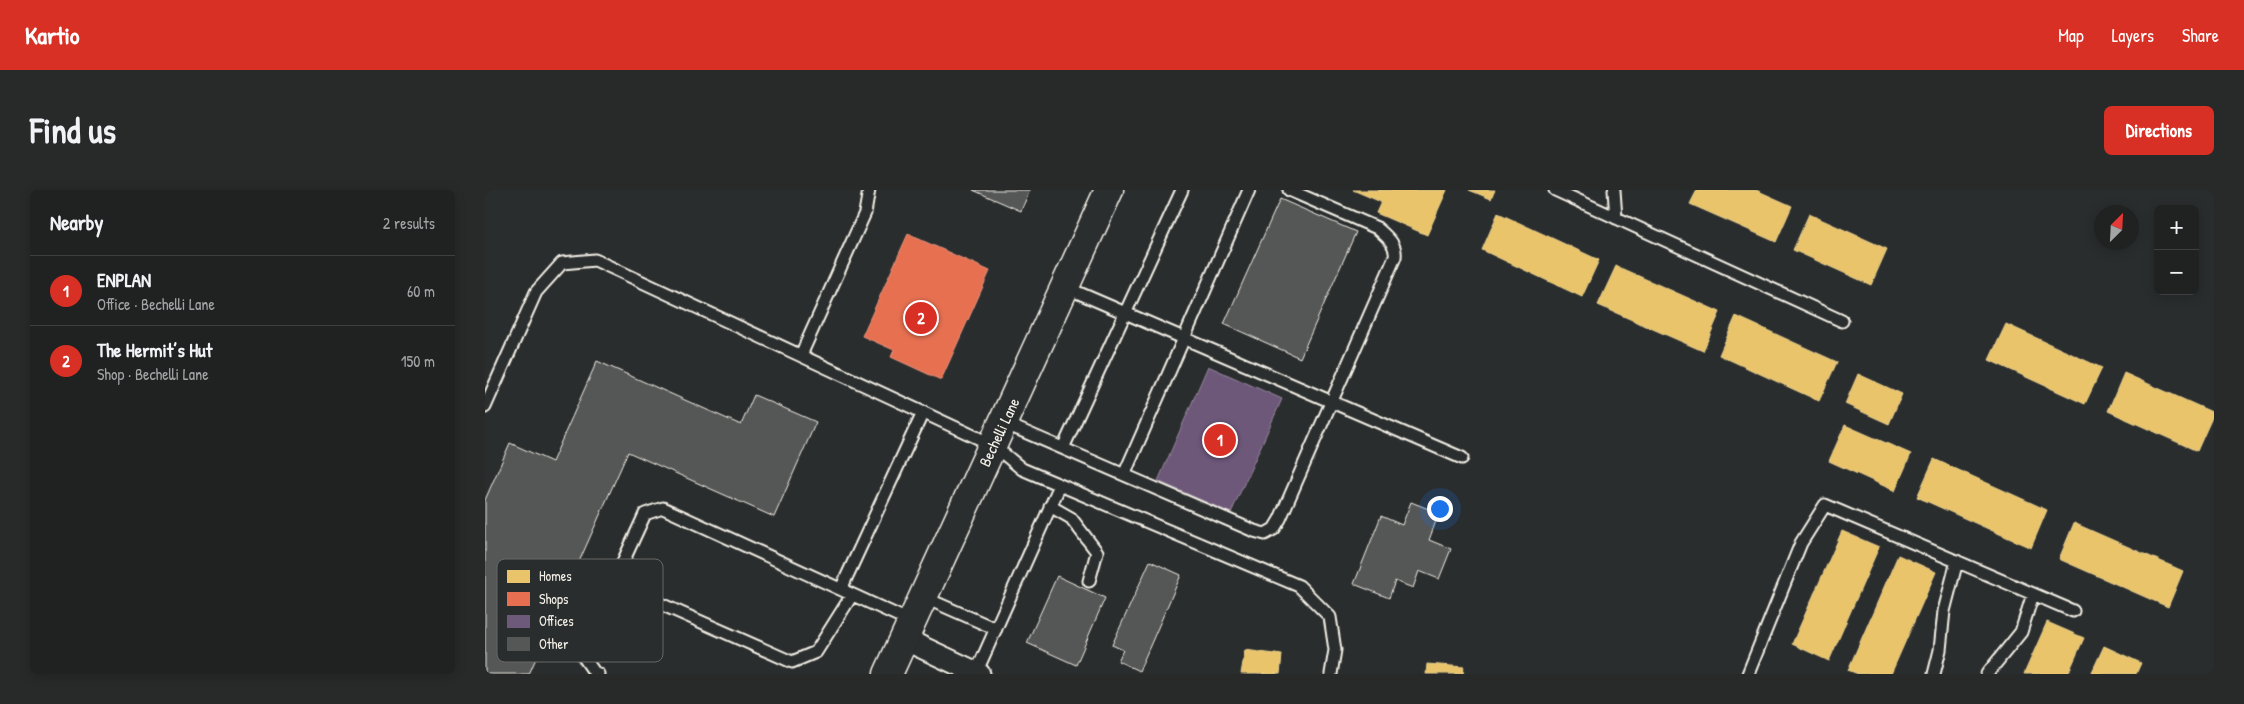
<!DOCTYPE html>
<meta charset="utf-8">
<style>
body{margin:0;font-family:"Patrick Hand",sans-serif;background:#282a2a;color:#f1f3f6}
.controls{position:absolute;right:15px;top:15px;display:grid;overflow:hidden;border-radius:8px;box-shadow:0 2px 12px #0003}
.controls button{width:45px;height:45px;display:grid;place-items:center;padding:0;border:0;border-bottom:1px solid #3d3f40;background:#202222;color:#f1f3f6;font:25px sans-serif}
.compass{position:absolute;left:1609px;top:15px;width:45px;height:45px;border-radius:50%;background:#202222;box-shadow:0 2px 12px #0003;rotate:24deg}
.you{position:absolute;left:954px;top:318px;width:18px;height:18px;margin:-12px;border:4px solid #fff;border-radius:50%;background:#1a73e8;box-shadow:0 0 0 8px #1a73e833}
.badge{display:grid;place-items:center;width:32px;height:32px;border-radius:50%;background:#d93025;color:#fff;font-size:16px;font-weight:700}
.pin{position:absolute;translate:-50% -50%;border:2px solid #fff;box-shadow:0 1px 5px #0006}
.list{margin:0;padding:0;list-style:none}
h2{display:flex;justify-content:space-between;align-items:center;height:65px;margin:0;padding:0 20px;font-size:21px}
h2 small{font-size:16px;font-weight:400;color:#a2a4a5}
.list li{display:grid;grid-template-columns:32px 1fr auto;gap:15px;align-items:center;box-sizing:border-box;height:70px;padding:0 20px;border-top:1px solid #3d3f40}
.list b{display:block;font-size:19px;white-space:nowrap}
.list p{margin:0;font-size:16px;white-space:nowrap;color:#a2a4a5}
.list em{font-size:16px;font-style:normal;color:#a2a4a5}
.map{position:relative;flex:none;width:1729px;height:484px;overflow:hidden;border-radius:8px}
header{display:flex;align-items:center;gap:30px;box-sizing:border-box;height:70px;padding:0 25px;background:#d93025;color:#fff}
header strong{font-size:24px}
nav{display:flex;gap:28px;margin-inline-start:auto;font-size:18px}
.intro{display:flex;align-items:center;justify-content:space-between;box-sizing:border-box;height:120px;padding:0 30px}
h1{margin:0;font-size:35px}
.button{padding:12px 22px;border-radius:8px;background:#d93025;color:#fff;font-size:18px;font-weight:700}
main{display:flex;gap:30px;padding:0 30px}
aside{flex:1;background:#202222;border-radius:8px;box-shadow:0 2px 12px #0003}
.map>svg:first-child{display:block}
.homes{fill:#e9c46a;stroke:#ecd290}
.shops{fill:#e76f51;stroke:#eb967e}
.offices{fill:#6d597a;stroke:#96879b}
.building{fill:#555756;stroke:#f4f1e8}
.lines{fill:none;stroke-linecap:round;stroke-linejoin:round}
.service-casing{stroke:#f4f1e8;stroke-width:15}
.minor-casing{stroke:#f4f1e8;stroke-width:25}
.secondary-casing{stroke:#f4f1e8;stroke-width:31}
.service{stroke:#2a2d2e;stroke-width:11}
.minor{stroke:#2a2d2e;stroke-width:21}
.secondary{stroke:#2a2d2e;stroke-width:28}
.labels{text-anchor:middle;dominant-baseline:central;stroke-width:5;stroke-linejoin:round;paint-order:stroke}
.street-label{font-size:16px;fill:#f4f1e8;stroke:#2a2d2e}
.key{fill:#2a2d2e;stroke:#676866;stroke-width:1}
.key-label{font-size:14px;fill:#f4f1e8}
</style>
<header>
<strong>Kartio</strong>
<nav><a>Map</a><a>Layers</a><a>Share</a></nav>
</header>
<div class="intro"><h1>Find us</h1><a class="button">Directions</a></div>
<main>
<aside>
<h2>Nearby<small>2 results</small></h2>
<ul class="list">
<li><span class="badge">1</span><div><b>ENPLAN</b><p>Office · Bechelli Lane</p></div><em>60 m</em></li>
<li><span class="badge">2</span><div><b>The Hermit’s Hut</b><p>Shop · Bechelli Lane</p></div><em>150 m</em></li>
</ul>
</aside>
<div class="map">
<svg width="1729" height="484" viewBox="0 0 1729 484">
<rect width="100%" height="100%" fill="#2a2d2e"/>
<filter id="ink" filterUnits="userSpaceOnUse"><feTurbulence type="fractalNoise" baseFrequency=".02" numOctaves="2"/><feDisplacementMap in="SourceGraphic" scale="10" xChannelSelector="R" yChannelSelector="G"/><feConvolveMatrix kernelMatrix="1 2 1 2 8 2 1 2 1" color-interpolation-filters="sRGB"/></filter>
<g filter="url(#ink)">
<path class="homes" d="M868,0h94l-20,45 -51,-22 5,-11z
M984,0h26l-4,9z
M1212,0h59l36,16 -16,36 -86,-38z
M1013,23l101,47 -17,37 -100,-47z
M1324,24l78,35 -16,36 -78,-35z
M1131,76l104,46 -17,39 -105,-46z
M1251,126l101,46 -18,39 -100,-46z
M1521,134l96,44 -17,36 -96,-44z
M1639,183l90,40 -17,38 -89,-40z
M1373,184l44,20 -13,30 -44,-20z
M1360,235l66,29 -16,37 -66,-30z
M1449,269l113,51 -16,38 -114,-51z
M1589,333l109,48 -15,36 -109,-48z
M1357,341l37,16 -50,114 -37,-17z
M1413,365l38,17 -45,102h-33l-10,-4z
M1562,432l37,16 -16,36h-44z
M1619,456l37,17 -5,11h-45z
M760,460l37,5 -2,19h-39z
M942,474l37,3 -1,7h-37z"/>
<path class="shops" d="M423,44l82,37 -49,109 -50,-23 3,-7 -32,-14z"/>
<path class="offices" d="M723,176l74,33 -51,114 -73,-32z"/>
<path class="building" d="M488,0h57l-9,21z
M795,9l76,33 -56,126 -76,-34z
M112,171l144,64 13,-30 62,27 -42,95 -146,-65 -99,222h-44v-174l25,-57 42,19z
M926,312l28,11 -10,27 22,9 -12,30 -20,-8 -6,17 -18,-7 -6,17 -35,-14 27,-68 21,9z
M665,371l31,14 -42,96 -21,-10 5,-11 -11,-5z
M572,386l48,22 -29,67 -49,-22z"/>
<g class="lines">
<g class="service-casing">
<path id="service" d="M1070,0l287,131
M1129,0l2,28
M580,97l397,171
M316,165l64,-142 4,-23
M0,217l51,-115 26,-29 33,-3 398,185 29,24 277,117 31,31 5,33 -4,24
M519,233l250,108 11,3 9,-5 6,-10 115,-262c2,-13 -9,-21 -18,-29l-88,-38
M578,258l119,-258
M639,285l125,-285
M565,316l21,12 26,34 -8,29
M128,393l179,79 24,-10 36,-57
M356,399l82,-177
M438,407l73,32
M491,483l84,-188
M113,484l-4,-2 -13,-19 64,-139 18,-6 249,114
M1263,484l53,-131 24,-38 248,106
M1449,484l6,-24 4,-39 13,-50
M1502,484l34,-42 12,-38"/>
</g>
<g class="minor-casing">
<path id="minor" d="M419,449l75,35"/>
</g>
<g class="secondary-casing">
<path id="secondary" d="M403,484l221,-484"/>
</g>
<use href="#service" class="service"/>
<use href="#minor" class="minor"/>
<use href="#secondary" class="secondary"/>
</g>
</g>
<g class="labels">
<g class="street-label">
<text transform="translate(514 242) rotate(-65)">Bechelli Lane</text>
</g>
</g>
<rect x="12" y="369" width="166" height="103" rx="8" class="key"/>
<rect x="22" y="380" width="23" height="13" fill="#e9c46a"/>
<rect x="22" y="402" width="23" height="14" fill="#e76f51"/>
<rect x="22" y="425" width="23" height="13" fill="#6d597a"/>
<rect x="22" y="447" width="23" height="14" fill="#555756"/>
<g class="key-label">
<text x="54" y="391">Homes</text>
<text x="54" y="414">Shops</text>
<text x="54" y="436">Offices</text>
<text x="54" y="459">Other</text>
</g>
</svg>
<div class="controls">
<button>+</button>
<button>−</button>
</div>
<svg class="compass" viewBox="-18 -18 36 36"><path d="M0-13l5 13h-10z" fill="#e53935"/><path d="M0 13l5-13h-10z" fill="#a2a4a5"/></svg>
<div class="you"></div>
<div class="pin badge" style="left:735px;top:250px">1</div>
<div class="pin badge" style="left:436px;top:128px">2</div>
</div>
</main>
